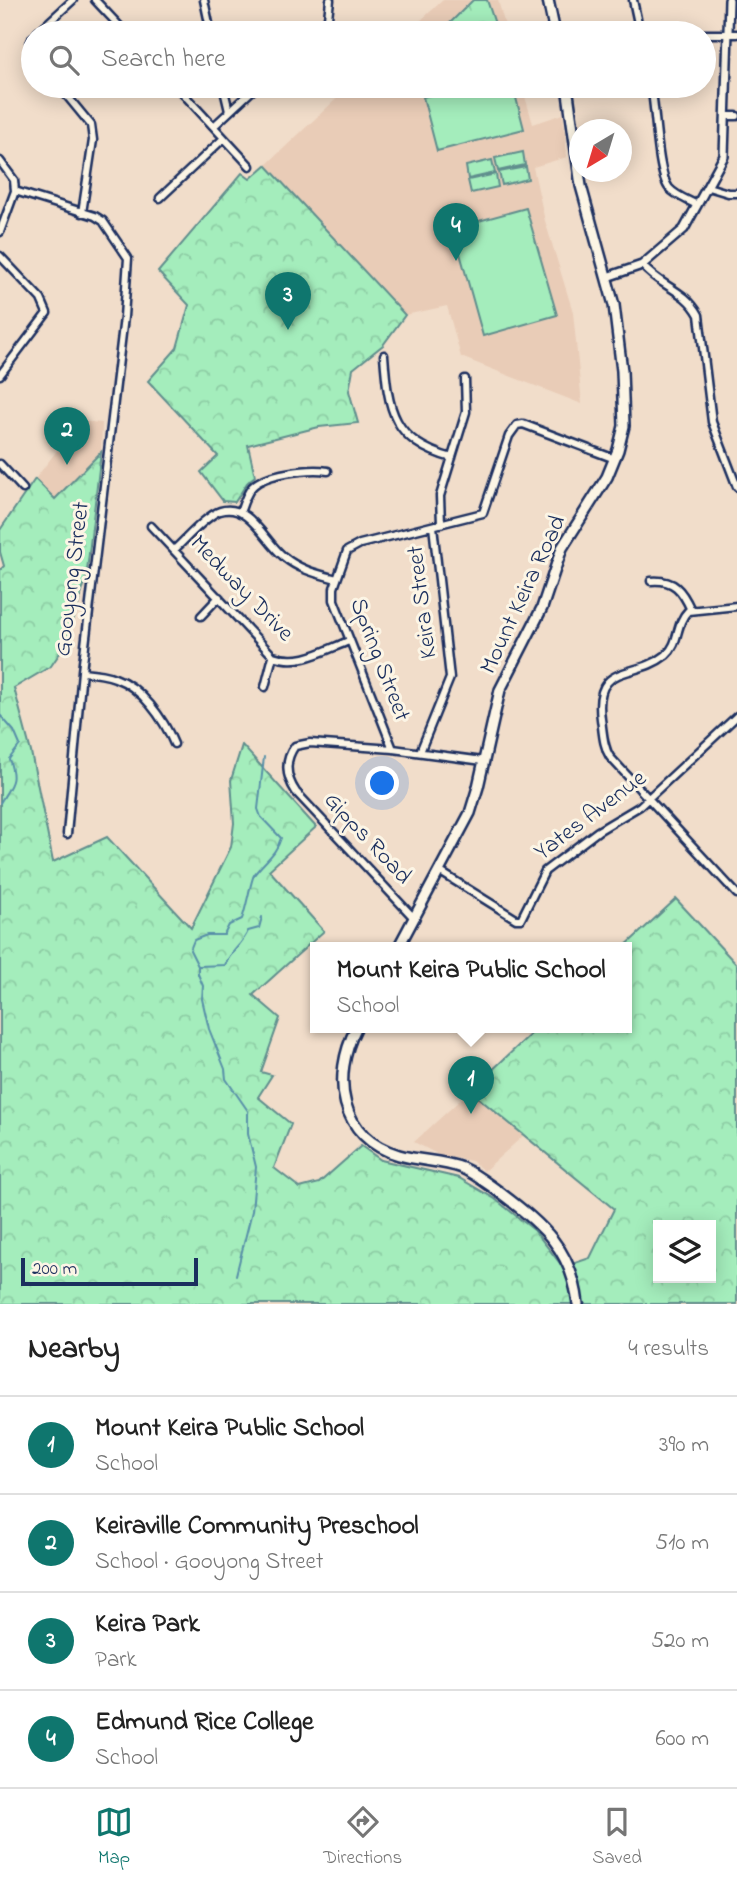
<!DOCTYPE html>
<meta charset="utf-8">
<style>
body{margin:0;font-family:"Indie Flower",sans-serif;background:#f2f2f2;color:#222}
.controls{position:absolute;right:21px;bottom:21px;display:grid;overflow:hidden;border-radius:0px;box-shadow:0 4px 18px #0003}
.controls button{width:63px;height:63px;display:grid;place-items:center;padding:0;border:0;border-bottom:2px solid #e0e0e0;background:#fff;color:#222;font:35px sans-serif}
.compass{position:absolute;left:569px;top:119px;width:63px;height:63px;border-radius:50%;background:#fff;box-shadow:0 4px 18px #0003;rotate:218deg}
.scale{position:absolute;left:21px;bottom:18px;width:177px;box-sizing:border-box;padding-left:7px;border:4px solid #1b2f5e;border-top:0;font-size:19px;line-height:24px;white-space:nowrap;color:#1b2f5e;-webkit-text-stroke:5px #fcf5e5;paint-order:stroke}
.you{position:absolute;left:383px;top:784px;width:24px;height:24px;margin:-18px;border:5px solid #fff;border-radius:50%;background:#1a73e8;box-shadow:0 0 0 10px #1a73e833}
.badge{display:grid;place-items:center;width:46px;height:46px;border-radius:50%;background:#0f766e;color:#fff;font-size:23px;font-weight:700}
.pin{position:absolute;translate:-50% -58px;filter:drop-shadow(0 2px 4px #0008)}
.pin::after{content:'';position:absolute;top:37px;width:24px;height:21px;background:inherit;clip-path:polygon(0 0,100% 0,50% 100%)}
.popup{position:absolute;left:310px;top:942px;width:322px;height:91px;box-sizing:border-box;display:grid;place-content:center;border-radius:0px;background:#fff;filter:drop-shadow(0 2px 5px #0005);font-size:23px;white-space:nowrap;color:#767676}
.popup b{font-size:26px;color:#222}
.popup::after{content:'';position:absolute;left:50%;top:100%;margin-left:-14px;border:14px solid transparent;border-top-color:#fff}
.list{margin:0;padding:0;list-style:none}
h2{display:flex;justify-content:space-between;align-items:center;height:91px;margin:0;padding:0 28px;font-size:30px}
h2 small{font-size:23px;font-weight:400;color:#767676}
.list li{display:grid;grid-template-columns:46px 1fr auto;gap:21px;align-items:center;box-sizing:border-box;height:98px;padding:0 28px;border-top:2px solid #e0e0e0}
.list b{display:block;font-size:26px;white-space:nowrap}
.list p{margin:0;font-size:23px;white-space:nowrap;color:#767676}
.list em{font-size:23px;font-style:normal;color:#767676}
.icon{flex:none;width:38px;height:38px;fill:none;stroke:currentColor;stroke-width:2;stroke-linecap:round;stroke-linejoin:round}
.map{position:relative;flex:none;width:737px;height:1304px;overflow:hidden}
.search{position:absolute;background:#fff;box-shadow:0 4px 18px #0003;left:21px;right:21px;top:21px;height:77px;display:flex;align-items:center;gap:18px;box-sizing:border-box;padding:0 24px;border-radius:38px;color:#767676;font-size:26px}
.sheet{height:483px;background:#fff}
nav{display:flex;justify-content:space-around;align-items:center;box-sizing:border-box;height:98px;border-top:2px solid #e0e0e0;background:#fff;font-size:19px;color:#767676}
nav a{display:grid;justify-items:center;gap:4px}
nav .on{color:#0f766e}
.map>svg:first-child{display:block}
.built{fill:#e9ccb7}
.forest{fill:url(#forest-crowns);stroke:#608e8d;stroke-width:2;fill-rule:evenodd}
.pitch{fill:#a4edbc;stroke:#608e8d;stroke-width:2}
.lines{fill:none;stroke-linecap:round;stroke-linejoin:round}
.stream{stroke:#5890a8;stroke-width:2}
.minor-casing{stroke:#1b2f5e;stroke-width:11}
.tertiary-casing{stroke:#1b2f5e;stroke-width:12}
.secondary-casing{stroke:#1b2f5e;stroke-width:14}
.minor{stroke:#fcf5e5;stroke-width:6}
.tertiary{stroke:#fcf5e5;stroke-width:7}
.secondary{stroke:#fcf5e5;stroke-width:9}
.labels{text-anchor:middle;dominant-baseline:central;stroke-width:6;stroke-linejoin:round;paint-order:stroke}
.street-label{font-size:24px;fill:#1b2f5e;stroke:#fcf5e5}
</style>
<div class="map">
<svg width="737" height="1304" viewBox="0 0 737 1304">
<defs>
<pattern id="forest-crowns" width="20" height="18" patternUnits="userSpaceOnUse" patternTransform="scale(1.75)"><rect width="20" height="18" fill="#a4edbc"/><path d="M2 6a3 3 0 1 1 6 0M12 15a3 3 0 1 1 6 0" fill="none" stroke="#8dcca4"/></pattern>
</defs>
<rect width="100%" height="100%" fill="#f1ddca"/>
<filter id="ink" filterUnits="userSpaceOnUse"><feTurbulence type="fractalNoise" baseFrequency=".0143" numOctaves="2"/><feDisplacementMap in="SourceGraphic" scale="14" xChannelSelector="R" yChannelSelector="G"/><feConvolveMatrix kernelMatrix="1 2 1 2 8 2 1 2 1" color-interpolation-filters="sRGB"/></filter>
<g filter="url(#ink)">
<path class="built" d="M443,0h55l9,33h-100z
M350,86h172l11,38 30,-10 4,43 -34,10 12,54 28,91 9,92 -121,-47 -14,-51 -42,9 -139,-150z
M80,421l22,2 -1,29 -46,47 -20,-20z
M470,1091l53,45 -39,35 -12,-10 -33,-6 -25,-13z"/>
<path class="forest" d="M473,0h14l11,33h-58z
M266,165l139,150 -22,30 -30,24 -4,22 9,32 -39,4 -71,18 7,31 -8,7 -12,19 -12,-1 -22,-29 17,-16 -70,-75 29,-33 12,-43 -31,-33 84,-99 8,6z
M101,452l-15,127 -20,65 -15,22 -37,22 17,64 22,110 54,-25 84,91 40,-81 3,-24 -3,-43 11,-35 74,82 -47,43 55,61 -71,64 27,23 -19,54 11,3 -14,22 33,27 -17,44 26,20 19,-5 42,-37 20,14 78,18 36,21 39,31 29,37 27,-9 24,-49 -144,-118 67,-63h90v-80h-4l53,-49 61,66v339h-737v-734l4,-4 -4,-14v-22l35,-51 20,20zM658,1225h53v53h-53z"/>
<path class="pitch" d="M466,86h47l11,43 -87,22 -14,-54z
M523,152l2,13 -27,6 -3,-13z
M492,160l3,13 -27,6 -2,-13z
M526,167l2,12 -26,6 -3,-13z
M496,174l2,13 -27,6 -3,-13z
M526,208l31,107 -74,21 -30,-108z"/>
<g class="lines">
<path class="stream" d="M0,715l14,16 6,14 -11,14c8,23 2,25 -9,44
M199,966l26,-1c5,-13 18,-21 23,-34l11,-3 3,-11
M236,1275l16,-64 4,-44 -8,-33v-23l-22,-32 -1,-10 -16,-40 -7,-30 1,-13 -5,-12v-8l-8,-16 4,-10 13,-5h17l5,-10 13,-6c4,-10 9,-39 12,-44 10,-14 22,-20 27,-37l-20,-21 -3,-8 6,-52"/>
<g class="minor-casing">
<path id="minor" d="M95,0l31,33
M204,0l7,33
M633,0l7,33
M37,33l36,-33
M315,33l13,-15 2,-18
M704,34h33
M33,37l-3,7 3,10
M59,86l32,39 2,15 -11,73
M176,86l74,80
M223,86l6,25
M651,86c5,23 6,87 18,102 7,8 19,12 28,17
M726,116h11
M214,126l43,-40
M0,161l14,19 1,11 -15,41
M708,187l20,6h9
M15,191l80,25 8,5 25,37 -4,59 -42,354 -15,163
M160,198l64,-60
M0,256l41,43 6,14 -47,62
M642,265c18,22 43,24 57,50l13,107 25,65
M384,355c4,55 8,86 68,103
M0,464l23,25
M240,513c3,-9 6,-19 12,-26 13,-14 58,-19 76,-16
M441,524l-1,-28 26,-84 -1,-33
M151,526l122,130c27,10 50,-5 76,-15
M175,549c11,-10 32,-34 45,-38 29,-9 45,31 63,45 16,14 35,18 54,23
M651,581c23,-2 31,9 40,29
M737,606l-49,5c-13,13 -8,32 -22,44 -31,25 -73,6 -65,64 2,13 2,27 9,38l127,137
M201,616l18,-19
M82,672c11,1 23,2 33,6 26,9 49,41 59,66
M265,687l8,-31
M393,749l-59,-149v-12l13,-37 13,-7 123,-31 26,-77 8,-11 6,-1 92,35
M420,752l30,-74 -17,-152
M439,871l77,48h5l24,-48 53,-40 42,-25 97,-90
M414,918l-118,-126c-10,-15 -12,-31 -1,-46l15,-3 83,6 90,12"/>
</g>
<g class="tertiary-casing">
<path id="tertiary" d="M607,277l35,-12 42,-36 40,-73 5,-156"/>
</g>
<g class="secondary-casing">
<path id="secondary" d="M548,0l7,33
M398,948l72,-135 8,-26 22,-97 42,-82 20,-60 45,-71 11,-27 6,-24 -2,-55 -8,-66 -33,-119 -14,-100
M356,1028c-25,49 -17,110 43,127 20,6 43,5 63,13 14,6 27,17 40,26 41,31 70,56 76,110"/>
</g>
<use href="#minor" class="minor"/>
<use href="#tertiary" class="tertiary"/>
<use href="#secondary" class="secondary"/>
</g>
</g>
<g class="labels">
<g class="street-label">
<text transform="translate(73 579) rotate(-83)">Gooyong Street</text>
<text transform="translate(241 589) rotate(46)">Medway Drive</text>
<text transform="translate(524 595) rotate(-65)">Mount Keira Road</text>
<text transform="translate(423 602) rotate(-97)">Keira Street</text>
<text transform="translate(379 660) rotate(69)">Spring Street</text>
<text transform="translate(591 816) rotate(-37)">Yates Avenue</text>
<text transform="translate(367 839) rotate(47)">Gipps Road</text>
</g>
</g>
</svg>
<div class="controls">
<button><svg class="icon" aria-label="layers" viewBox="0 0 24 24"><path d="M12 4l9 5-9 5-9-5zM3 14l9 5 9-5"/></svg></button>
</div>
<svg class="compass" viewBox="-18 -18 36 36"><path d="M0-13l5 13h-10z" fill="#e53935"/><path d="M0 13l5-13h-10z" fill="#767676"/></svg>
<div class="scale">200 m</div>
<div class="you"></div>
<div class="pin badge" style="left:471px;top:1114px">1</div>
<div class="popup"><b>Mount Keira Public School</b>School</div>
<div class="pin badge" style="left:67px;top:465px">2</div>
<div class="pin badge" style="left:288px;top:330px">3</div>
<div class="pin badge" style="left:456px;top:261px">4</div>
<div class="search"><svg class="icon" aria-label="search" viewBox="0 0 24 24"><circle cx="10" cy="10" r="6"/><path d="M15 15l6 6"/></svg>Search here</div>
</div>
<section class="sheet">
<h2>Nearby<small>4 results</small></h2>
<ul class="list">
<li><span class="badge">1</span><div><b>Mount Keira Public School</b><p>School</p></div><em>390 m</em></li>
<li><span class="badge">2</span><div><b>Keiraville Community Preschool</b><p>School · Gooyong Street</p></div><em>510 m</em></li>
<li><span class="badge">3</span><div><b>Keira Park</b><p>Park</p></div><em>520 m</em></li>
<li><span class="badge">4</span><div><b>Edmund Rice College</b><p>School</p></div><em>600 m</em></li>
</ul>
</section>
<nav>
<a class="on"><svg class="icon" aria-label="map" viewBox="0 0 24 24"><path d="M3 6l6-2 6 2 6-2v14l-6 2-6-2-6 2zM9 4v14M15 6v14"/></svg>Map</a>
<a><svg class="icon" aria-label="directions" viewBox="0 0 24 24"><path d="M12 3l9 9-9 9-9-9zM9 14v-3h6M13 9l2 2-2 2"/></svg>Directions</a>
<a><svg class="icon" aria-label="saved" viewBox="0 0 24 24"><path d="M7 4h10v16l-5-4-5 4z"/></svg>Saved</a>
</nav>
